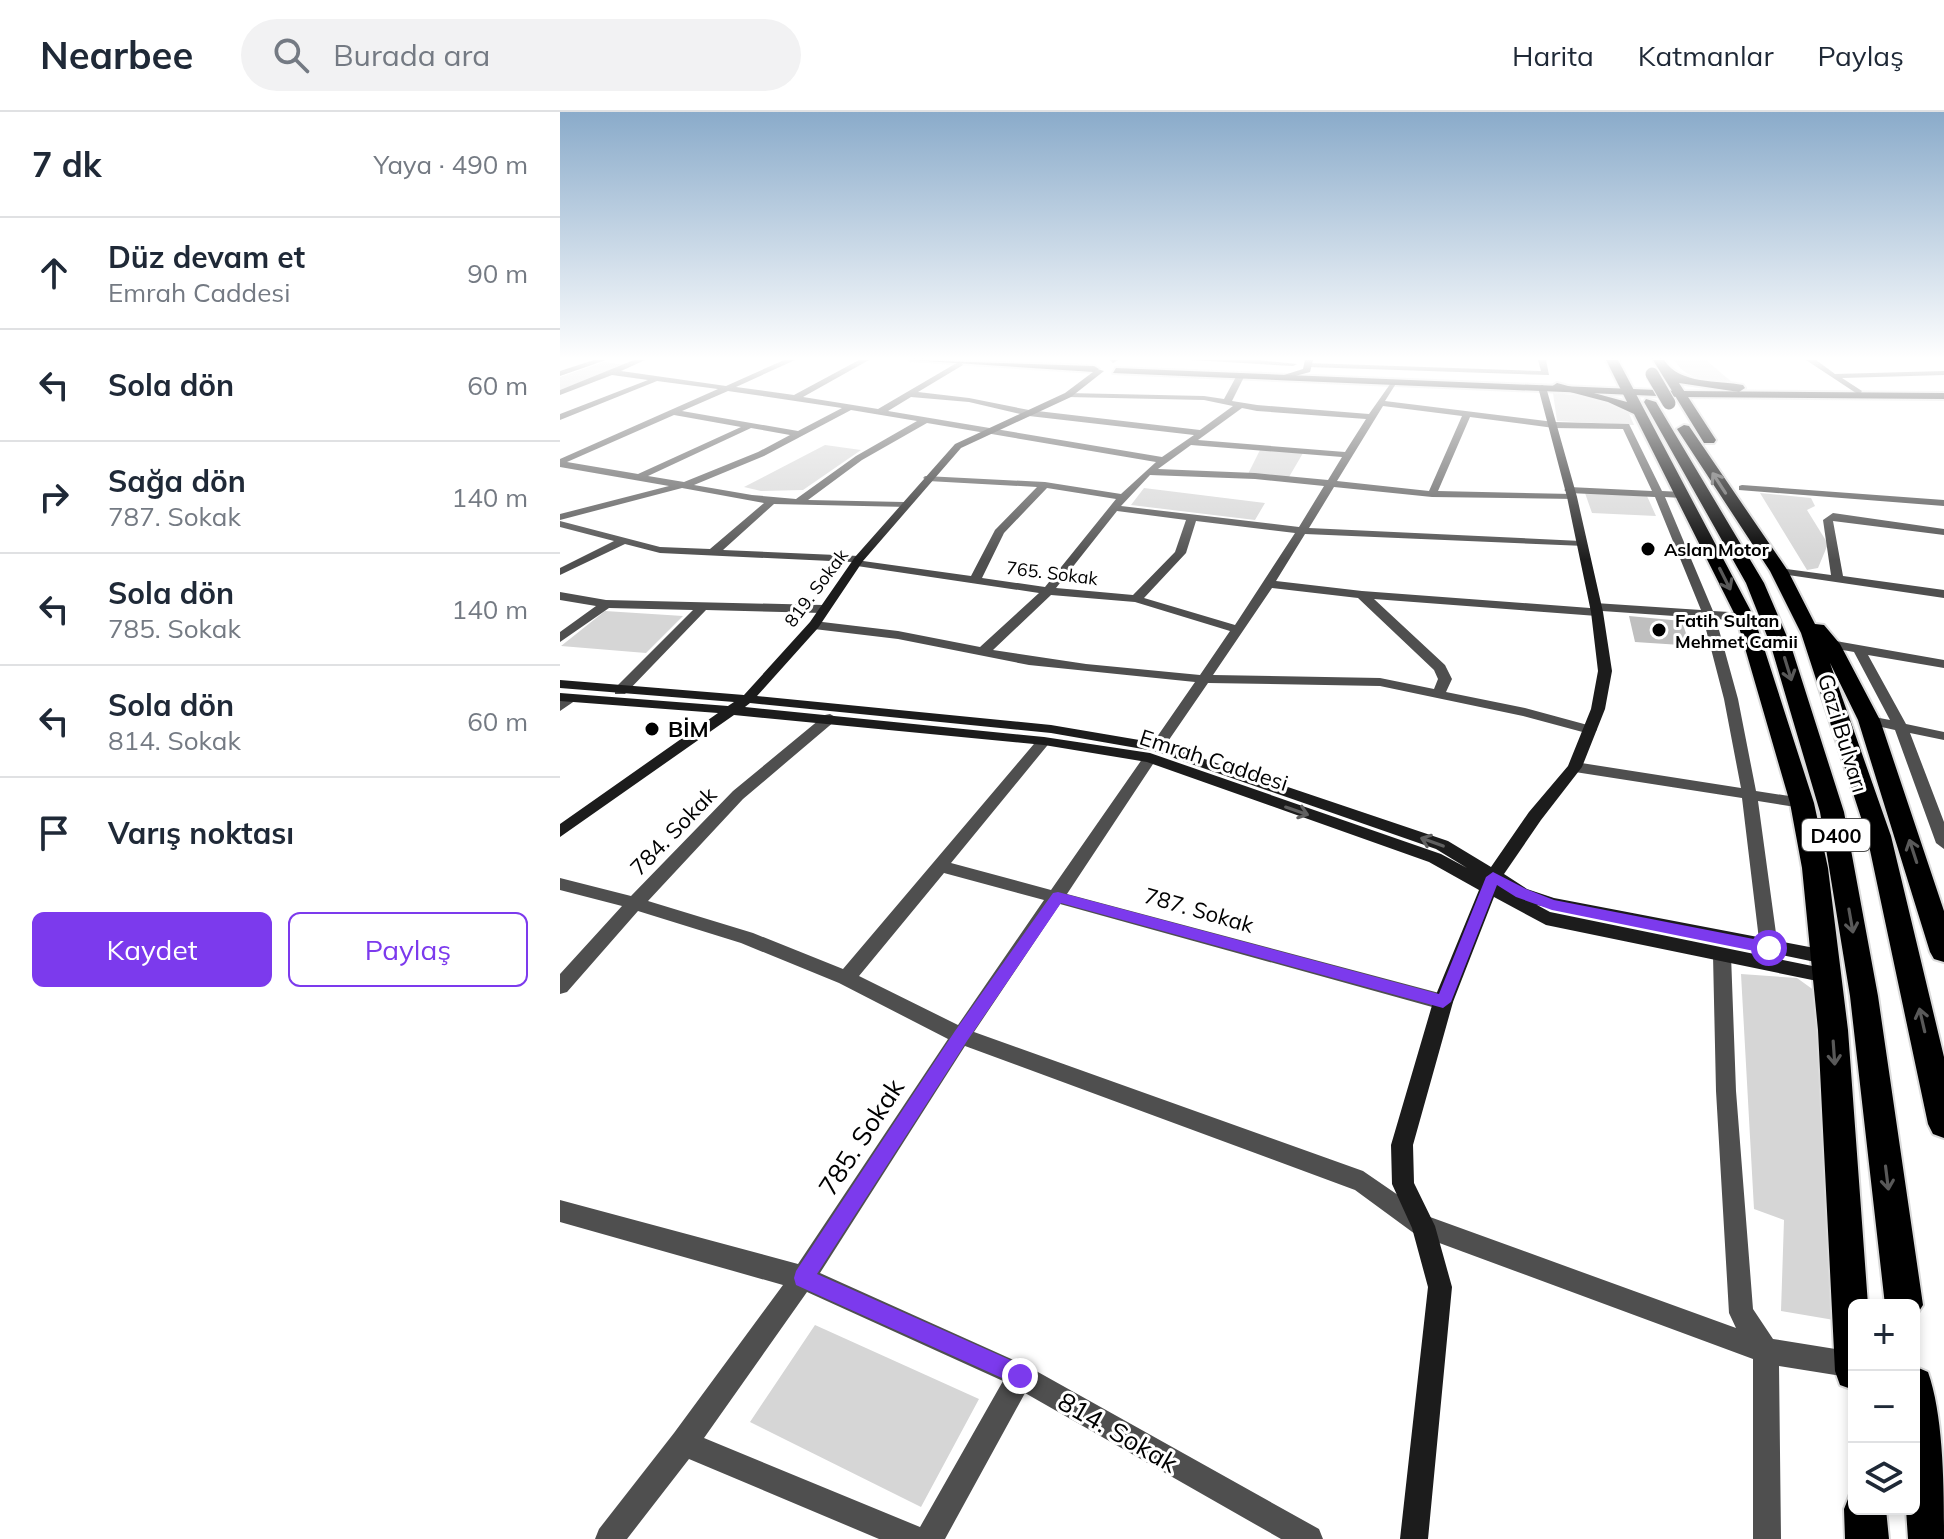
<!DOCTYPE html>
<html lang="tr">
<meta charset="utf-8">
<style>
body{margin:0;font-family:Mulish,sans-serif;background:#f2f2f3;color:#1f2937}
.controls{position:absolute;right:24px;bottom:24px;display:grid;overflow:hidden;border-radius:12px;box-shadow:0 4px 12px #0003}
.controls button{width:72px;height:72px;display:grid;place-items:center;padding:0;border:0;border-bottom:2px solid #e0e1e3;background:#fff;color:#1f2937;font:40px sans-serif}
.stop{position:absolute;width:24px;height:24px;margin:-18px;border:6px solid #7c3aed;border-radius:50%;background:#fff}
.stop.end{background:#7c3aed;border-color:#fff;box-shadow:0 2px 8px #0008}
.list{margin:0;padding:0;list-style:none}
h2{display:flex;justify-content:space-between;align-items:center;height:104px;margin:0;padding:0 32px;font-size:34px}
h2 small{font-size:26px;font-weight:400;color:#747a83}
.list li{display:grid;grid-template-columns:52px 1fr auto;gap:24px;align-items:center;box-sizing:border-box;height:112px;padding:0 32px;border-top:2px solid #e0e1e3}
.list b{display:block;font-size:30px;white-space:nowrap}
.list p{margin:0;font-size:26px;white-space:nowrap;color:#747a83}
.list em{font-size:26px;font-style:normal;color:#747a83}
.actions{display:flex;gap:16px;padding:24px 32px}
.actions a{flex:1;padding:18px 0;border:2px solid #7c3aed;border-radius:12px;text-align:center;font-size:28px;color:#7c3aed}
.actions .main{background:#7c3aed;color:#fff}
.icon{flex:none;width:44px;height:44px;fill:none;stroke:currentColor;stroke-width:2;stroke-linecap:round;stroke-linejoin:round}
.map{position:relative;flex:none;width:1384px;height:1427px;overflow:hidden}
header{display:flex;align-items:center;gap:48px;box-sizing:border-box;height:112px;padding:0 40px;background:#fff;border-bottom:2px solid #e0e1e3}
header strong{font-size:38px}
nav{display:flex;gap:44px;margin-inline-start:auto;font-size:28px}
.search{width:560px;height:72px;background:#f2f2f3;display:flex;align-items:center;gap:20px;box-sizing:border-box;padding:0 28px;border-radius:44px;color:#747a83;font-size:30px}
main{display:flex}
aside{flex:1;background:#fff}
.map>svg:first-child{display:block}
.green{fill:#d6d6d6}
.building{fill:#bfbfbf}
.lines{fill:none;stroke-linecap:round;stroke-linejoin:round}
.primary-casing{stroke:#dbdbdb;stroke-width:4}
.highway-casing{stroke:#dbdbdb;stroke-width:4}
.street{fill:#4f4f4f;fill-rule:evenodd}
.secondary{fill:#1c1c1c;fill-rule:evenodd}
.primary{fill:#000;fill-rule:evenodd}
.highway{fill:#000;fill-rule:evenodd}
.highway-bridge-casing{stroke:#dbdbdb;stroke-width:15;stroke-linecap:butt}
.highway-bridge{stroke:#000;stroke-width:13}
.oneway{stroke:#595959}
.oneway2{stroke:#606060}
.route{fill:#7c3aed}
.poi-dot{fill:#000;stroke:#fff;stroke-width:3}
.labels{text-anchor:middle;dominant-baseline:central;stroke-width:6;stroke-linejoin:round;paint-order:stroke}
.far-poi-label{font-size:18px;font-weight:bold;fill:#000;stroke:#fff;text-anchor:start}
.far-street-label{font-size:18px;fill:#000;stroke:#fff}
.shield{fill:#fff;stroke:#4c4c4c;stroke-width:2}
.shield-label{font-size:20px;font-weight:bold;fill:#000}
.poi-label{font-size:22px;font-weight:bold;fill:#000;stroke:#fff;text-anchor:start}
.street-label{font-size:22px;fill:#000;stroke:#fff}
.near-street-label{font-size:26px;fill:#000;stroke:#fff}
</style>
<header>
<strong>Nearbee</strong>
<div class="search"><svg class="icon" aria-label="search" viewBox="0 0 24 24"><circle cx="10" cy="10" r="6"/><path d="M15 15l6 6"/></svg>Burada ara</div>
<nav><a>Harita</a><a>Katmanlar</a><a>Paylaş</a></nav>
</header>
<main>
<aside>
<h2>7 dk<small>Yaya · 490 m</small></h2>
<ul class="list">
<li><svg class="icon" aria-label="ahead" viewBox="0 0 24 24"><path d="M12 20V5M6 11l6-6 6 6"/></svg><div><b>Düz devam et</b><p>Emrah Caddesi</p></div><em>90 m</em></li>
<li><svg class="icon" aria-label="left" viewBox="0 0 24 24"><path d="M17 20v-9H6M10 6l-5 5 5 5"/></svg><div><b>Sola dön</b></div><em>60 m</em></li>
<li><svg class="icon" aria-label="right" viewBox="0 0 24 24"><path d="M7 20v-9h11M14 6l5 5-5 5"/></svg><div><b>Sağa dön</b><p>787. Sokak</p></div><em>140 m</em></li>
<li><svg class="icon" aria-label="left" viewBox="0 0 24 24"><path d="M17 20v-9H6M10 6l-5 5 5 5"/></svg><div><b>Sola dön</b><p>785. Sokak</p></div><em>140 m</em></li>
<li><svg class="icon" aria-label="left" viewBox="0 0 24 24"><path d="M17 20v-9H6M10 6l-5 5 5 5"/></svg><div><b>Sola dön</b><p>814. Sokak</p></div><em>60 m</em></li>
<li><svg class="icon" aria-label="arrive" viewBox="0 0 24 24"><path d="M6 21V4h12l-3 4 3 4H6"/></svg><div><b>Varış noktası</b></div></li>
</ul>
<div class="actions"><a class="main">Kaydet</a><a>Paylaş</a></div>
</aside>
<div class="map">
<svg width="1384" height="1427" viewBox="0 0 1384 1427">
<rect width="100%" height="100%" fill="#fff"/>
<path class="green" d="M1114,248h32l27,23c-24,-3 -45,-1 -59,-23z
M44,250l21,3 -65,25v-13z
M993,281l44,4 30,12 7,16 -77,-4z
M265,333l36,5 -58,40 -42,1 -17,-4z
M700,338l43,3 -14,24 -41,-3z
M584,376l121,15 -10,17 -124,-15z
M1025,381l62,3 9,20 -64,-3z
M1200,381l51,5 4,8 -8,4 21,34 -10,24 -11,2z
M45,499l78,5 -37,37 -85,-7z
M1181,862l56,4 25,18 12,324 -53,-9 3,-91 -30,-11z
M255,1213l164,74 -58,108 -171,-85z"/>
<path class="building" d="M1069,504l53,5 6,19 -7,5 -46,-3z"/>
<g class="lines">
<g class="primary-casing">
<path id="primary" d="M349,248l185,6 5,3 -5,3z
M556,256l565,23 263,2v6l-263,-2 -568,-24z"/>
</g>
<g class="highway-casing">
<path id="highway" d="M1046,248h12l136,257 60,186 14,65 20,162 20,275h-14v85l-14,-5 -5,-14 -17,-341 -16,-162 -12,-65 -54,-186 -102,-203 -26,-12 -57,-15 6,-4 70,19z
M1093,248h11c16,25 54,20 79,25l2,3 -6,4 -60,-9 37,57 -2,3h-10z
M1086,287l10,3 108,181 27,63 53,166 34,184 45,309 -9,14v-14h-29l-35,-309 -30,-184 -49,-166 -25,-63 -102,-181z
M1124,313l5,1 99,145 27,53 9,1 16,19 40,76 64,191v51l-10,-3 -4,-7 -72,-232 -28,-57 61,173 53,221v81l-11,-4 -5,-10 -61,-288 -66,-203 -31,-62 -93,-142z
M1354,1254l14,6c16,45 16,118 16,167h-36l-2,-30h8z
M1294,1380v17h32l3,30h-44l-1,-30 6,-15z"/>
</g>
<path class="street" d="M34,248h12l-46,16v-5z
M74,248h11l-24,11 105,15 58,-26h11l-59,27 58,8 65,-35h10l-66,37 75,12 82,-48 3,4 -45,27 51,6 60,12 171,20 33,-24 -29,-6 -136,-3 -4,-2 4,-2 136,3 20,3 13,-24 4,-2 4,2 -13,26 25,4 112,9 24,-34 4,2 -12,19 169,21 75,2 33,67 20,1 5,3 -5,3 -17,-1 48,114 32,2 6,4 -6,4 -29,-2 22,80 18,92 46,7 8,5 -8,5 -44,-7 20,147 -3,5 -6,2 -6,-2 -3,-5 -18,-150 -167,-26 -7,-5 7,-5 166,26 -17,-89 -21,-81 -101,-7 -5,5 -223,-17 71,66 7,14 -6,13 79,16 70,19 2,3 -7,4 -67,-18 -143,-30 -172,-3 -46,67 -5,1 -7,-4 45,-65 -166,-17 -131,-26 -84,-10 -6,-4 6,-4 84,10 82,16 59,-54 -182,-27 -5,-4 -192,-9 -35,-9 -65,31v-7l54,-27 -54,-14v-6l100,26 50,2 54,-46 -82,-15 -122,32v-6l109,-28 -109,-19v-8l158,-70 -61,-8 -97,39v-6l88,-34 -36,-5 -52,20v-5zM168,279l114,17 -44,23 -116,-20zM351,285l58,5 60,14 165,19 -32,22 -274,-46zM823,294l79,10 -33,75 -92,-10zM682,296l15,3 109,8 -21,33 -147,-12zM291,298l66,11 -61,35 -60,43 -44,-4 -58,-10 70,-29zM114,303l67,12 -103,47 -71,-12zM910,305l84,11 69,1 29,62 -83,-4 -5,3 5,3 86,4 46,113 -106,-7 -5,5 -228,-17 -86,-10 29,-47 280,12 1,-2 -5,-3 -272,-13 25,-41 98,10 144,2 1,-2 -5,-3 -134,-3zM367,311l229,39 -35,32 -76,-12 -120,-6 -2,2 5,3 109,6 -42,43 -24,46 -108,-15v-4l-4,-1 -136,-6 51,-46 134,3v-4l-4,-1 -96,-2 54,-40zM191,316l39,7 -32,17 -74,30 -36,-6zM631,333l151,12 -14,23 -73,-7 -97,-4zM590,363l105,4 69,7 -25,41 -178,-21zM487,376l69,11 -71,88 -63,-9 22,-45zM557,399l69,9 -11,32 -42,43 -77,-7zM636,409l99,12 -60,92 -91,-27 42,-45zM712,476l86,10 76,72 4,9 -4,10 -54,-11 -167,-3zM491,483l84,7 95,29 -30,44 -114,-11 -93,-14z
M631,248h67l39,4 -4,2z
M978,248h8l3,15 -241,-8 -4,-2 4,-2 233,8z
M1246,248h10l19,14 109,-3v4l-102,3 20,13 -3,4z
M1182,373l202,15v6l-205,-16v-4z
M1273,401l111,16v6l-111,-14 10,55 101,14v8l-169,-25 -2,-2 6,-3 52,7 -8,-55z
M0,480l46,8 217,5 6,4 -6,4 -117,-3 -81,84h-10v-6l78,-78 -84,-2 -49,34v-10l36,-26 -36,-6z
M1270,528l114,20v8l-76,-13 38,69 38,8v8l-34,-7 34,89v27l-8,-6 -41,-113 -31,-7 -2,-3 7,-4 21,4 -36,-68 -28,-5 -2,-3z
M12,582l7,4 -19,13v-11z
M270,602l7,4 -2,3 -92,78 -95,102 105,32 90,36 196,-231h10l2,3 -100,122 100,27 94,-135h10l2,3 -90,136 376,100 7,3 3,5 -3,5 -7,3 -383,-106 -86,128 389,139 67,46 306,111 -7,-15 -13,-222 -3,-136 3,-5 6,-2 6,2 3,5 5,136 17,218 20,30 81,13v26l-75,-12 2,173h-28v-180l-338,-125 -60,-44 -390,-144 -145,227 209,94 290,162 4,10h-42l-256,-146 -80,146h-66l-190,-80 -62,80h-32l4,-10 75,-96 109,-148 -223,-63v-22l238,64 150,-225 -109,-56 -98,-40 -103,-32 -71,81 -7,2v-20l62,-68 -62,-16v-12l71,18 102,-105 92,-76zM384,761l100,27 -86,125 -99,-49zM247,1180l196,89 -83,146 -216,-89z"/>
<path class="secondary" d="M550,248h8l-5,3z
M745,248h8l-3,12 -26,7v-4l19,-6z
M537,257l7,2 -33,26 -110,51 -98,113 -45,67 -61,68 294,29 106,18 291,98 43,26 38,-55 39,-46 23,-57 7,-38 -7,-59 -24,-115 -29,-110 4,-2 4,2 31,110 26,115 9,59 -7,38 -23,58 -41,53 -37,54 23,15 27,9 271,52 7,2 2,5 -2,5 -7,2 -288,-59 13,7 277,57 7,2 2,5 -2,5 -7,2 -281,-58 -52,-28 -41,105 -40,143 1,38 21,43 17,61 -24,252h-28l28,-252 -16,-59 -20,-44 -1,-39 42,-143 46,-112 -50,-28 -282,-100 -103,-17 -310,-30 -174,122v-13l158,-111 -158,-12v-8l168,13 6,-4 -174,-14v-8l184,15 66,-73 45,-65 100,-113 110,-51zM190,591l301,30 103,18 282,98 31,19 -26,-14 -291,-101 -106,-16 -299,-30z"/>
<use href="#primary" class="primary"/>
<use href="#highway" class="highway"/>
<g class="highway-bridge-casing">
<path id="highway-bridge" d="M1092,262l17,29"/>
</g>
<use href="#highway-bridge" class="highway-bridge"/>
</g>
<defs><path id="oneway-shaft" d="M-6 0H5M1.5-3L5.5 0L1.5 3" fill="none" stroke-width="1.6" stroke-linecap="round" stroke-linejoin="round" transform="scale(2)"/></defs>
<g class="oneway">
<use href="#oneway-shaft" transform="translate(1159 371) rotate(-123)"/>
<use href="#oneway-shaft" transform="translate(1165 467) rotate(63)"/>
<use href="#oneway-shaft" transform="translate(1228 557) rotate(73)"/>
<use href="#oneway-shaft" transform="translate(1353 739) rotate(-108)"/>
<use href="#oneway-shaft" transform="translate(1291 809) rotate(80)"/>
<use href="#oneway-shaft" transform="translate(1362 908) rotate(-103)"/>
<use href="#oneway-shaft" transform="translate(1274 941) rotate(86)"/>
<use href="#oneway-shaft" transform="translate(1327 1066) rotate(83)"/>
</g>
<g class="oneway2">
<use href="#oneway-shaft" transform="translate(737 699) rotate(19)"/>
<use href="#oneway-shaft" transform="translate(872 730) rotate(-160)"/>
</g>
<linearGradient id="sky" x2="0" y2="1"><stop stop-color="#8aabca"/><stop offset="0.55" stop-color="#fff"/><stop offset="1" stop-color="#fff" stop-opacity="0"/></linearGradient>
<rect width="1384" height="448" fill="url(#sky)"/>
<path class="route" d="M933,760l33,17 28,11 215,42 7,6 -7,6 -217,-44 -36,-13 -19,-12 -46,117 -8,6 -382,-105 -94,138 -150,233 211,94 3,8 -3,7 -8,3 -7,-3 -217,-98 -2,-7 2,-7 159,-240 98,-138 5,-1 381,102 47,-117z"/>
<g class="poi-dot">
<circle cx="1088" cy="437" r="8"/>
<circle cx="1099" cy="518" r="8"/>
<circle cx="92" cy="617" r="8"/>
</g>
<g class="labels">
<g class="far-poi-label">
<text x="1104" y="437">Aslan Motor</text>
<text x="1115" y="508">Fatih Sultan<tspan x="1115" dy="21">Mehmet Camii</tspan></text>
</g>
<g class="far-street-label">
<text transform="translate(492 461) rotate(7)">765. Sokak</text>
<text transform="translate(256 476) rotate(-53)">819. Sokak</text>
</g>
<rect class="shield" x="1242" y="707" width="68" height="32" rx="6"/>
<g class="shield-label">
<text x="1276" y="723">D400</text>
</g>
<g class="poi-label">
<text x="108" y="617">BİM</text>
</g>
<g class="street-label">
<text transform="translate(1283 621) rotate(73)">Gazi Bulvarı</text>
<text transform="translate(654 648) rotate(18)">Emrah Caddesi</text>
<text transform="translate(113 719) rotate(-46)">784. Sokak</text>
<text transform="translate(639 798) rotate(16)">787. Sokak</text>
</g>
<g class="near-street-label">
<text transform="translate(301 1025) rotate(-57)">785. Sokak</text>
<text transform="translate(558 1320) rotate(30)">814. Sokak</text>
</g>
</g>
</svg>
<div class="controls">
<button>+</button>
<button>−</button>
<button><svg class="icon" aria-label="layers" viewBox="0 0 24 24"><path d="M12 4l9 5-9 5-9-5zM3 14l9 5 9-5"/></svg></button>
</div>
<div class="stop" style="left:1209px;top:836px"></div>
<div class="stop end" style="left:460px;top:1264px"></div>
</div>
</main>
